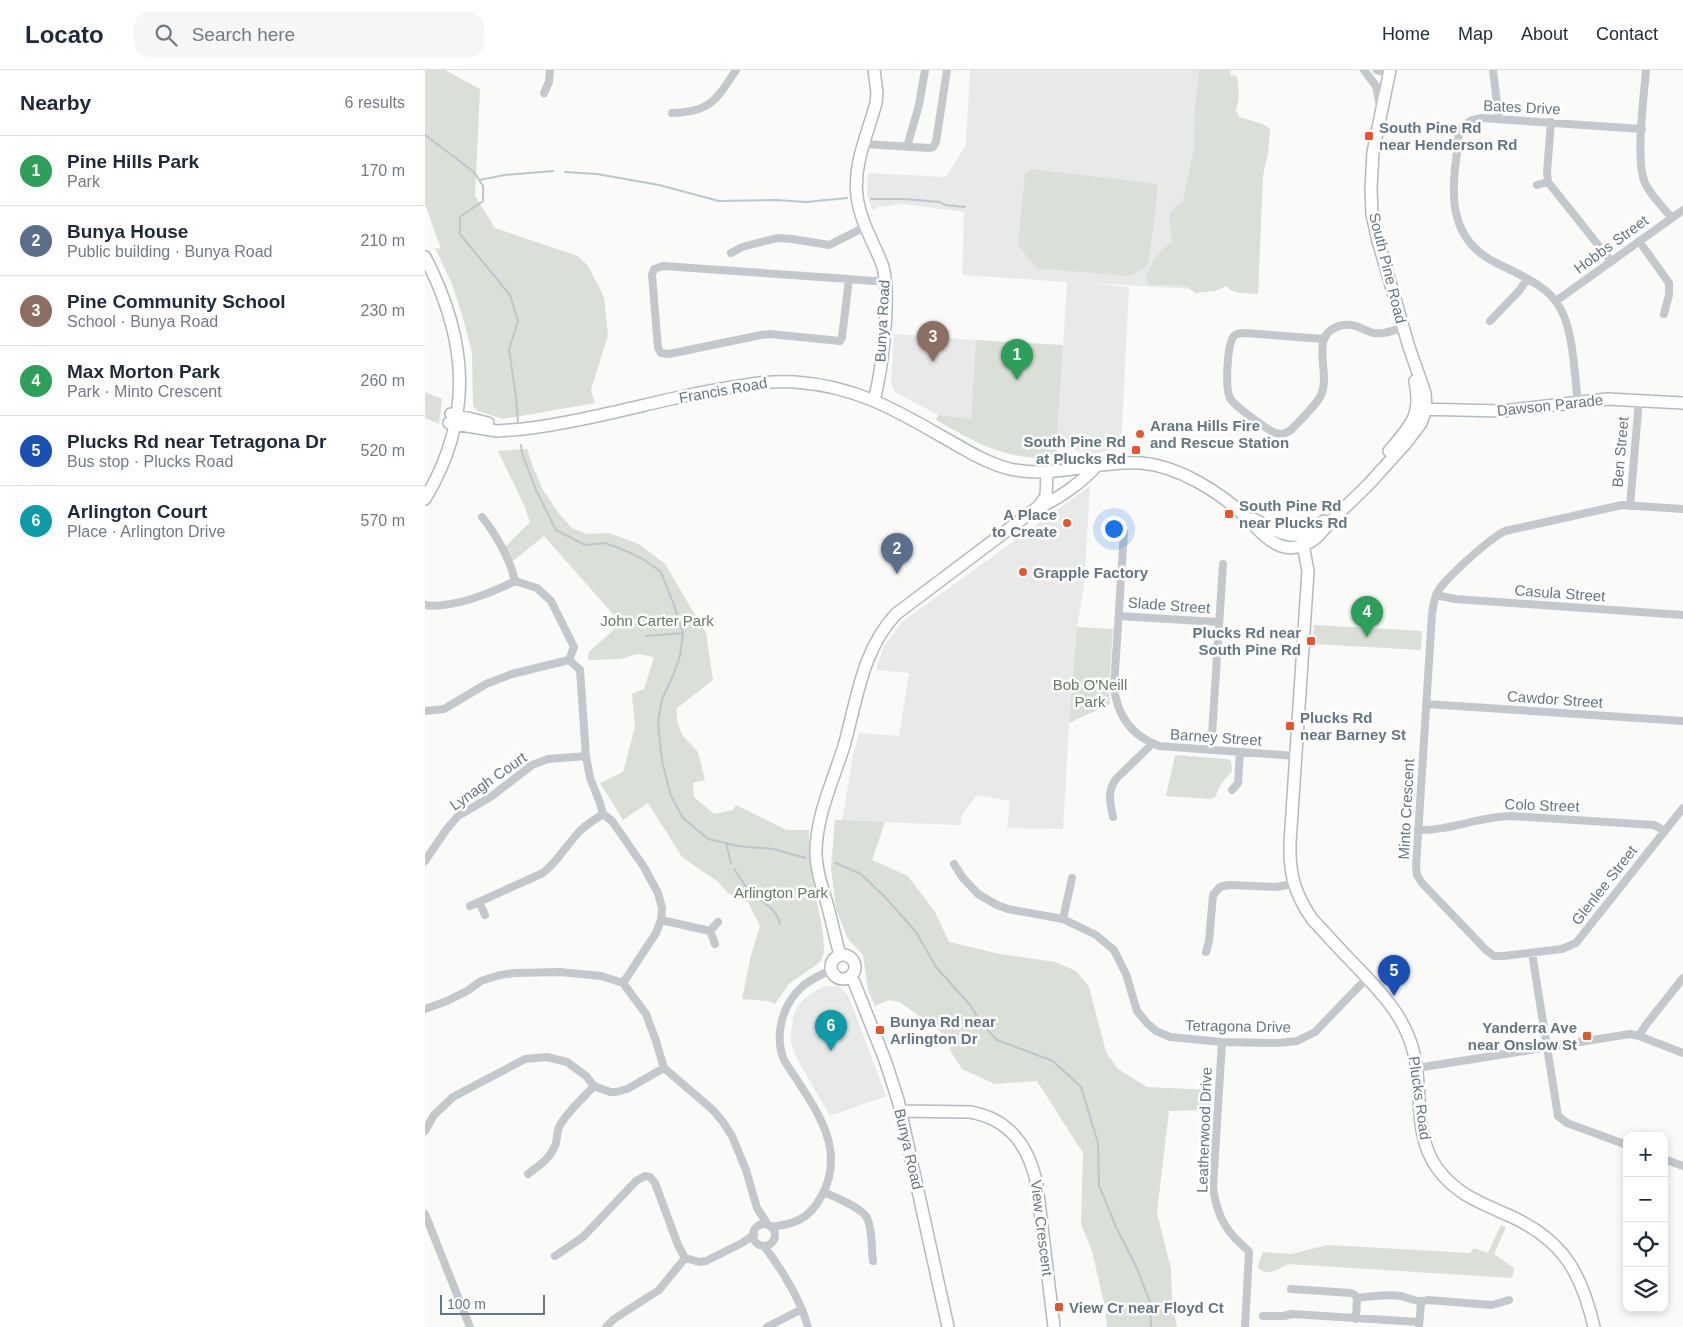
<!DOCTYPE html>
<meta charset="utf-8">
<style>
body{margin:0;font-family:Helvetica,sans-serif;background:#f6f6f7;color:#1f2937}
.controls{position:absolute;right:15px;bottom:15px;display:grid;overflow:hidden;border-radius:10px;box-shadow:0 2px 8px #0003}
.controls button{width:45px;height:45px;display:grid;place-items:center;padding:0;border:0;border-bottom:1px solid #e0e1e3;background:#fff;color:#1f2937;font:25px sans-serif}
.scale{position:absolute;left:15px;bottom:12px;width:105px;box-sizing:border-box;padding-left:5px;border:2px solid #657683;border-top:0;font-size:14px;line-height:18px;white-space:nowrap;color:#657683;-webkit-text-stroke:4px #fff;paint-order:stroke}
.you{position:absolute;left:688px;top:458px;width:18px;height:18px;margin:-12px;border:4px solid #fff;border-radius:50%;background:#1a73e8;box-shadow:0 0 0 8px #1a73e833}
.badge{display:grid;place-items:center;width:32px;height:32px;border-radius:50%;background:#e4572e;color:#fff;font-size:16px;font-weight:700}
.pin{position:absolute;translate:-50% -41px;filter:drop-shadow(0 1px 2px #0008)}
.pin::after{content:'';position:absolute;top:26px;width:18px;height:15px;background:inherit;clip-path:polygon(0 0,100% 0,50% 100%)}
.list{margin:0;padding:0;list-style:none}
h2{display:flex;justify-content:space-between;align-items:center;height:65px;margin:0;padding:0 20px;font-size:21px}
h2 small{font-size:16px;font-weight:400;color:#747a83}
.list li{display:grid;grid-template-columns:32px 1fr auto;gap:15px;align-items:center;box-sizing:border-box;height:70px;padding:0 20px;border-top:1px solid #e0e1e3}
.list b{display:block;font-size:19px;white-space:nowrap}
.list p{margin:0;font-size:16px;white-space:nowrap;color:#747a83}
.list em{font-size:16px;font-style:normal;color:#747a83}
.icon{flex:none;width:28px;height:28px;fill:none;stroke:currentColor;stroke-width:2;stroke-linecap:round;stroke-linejoin:round}
.map{position:relative;flex:none;width:1258px;height:1257px;overflow:hidden}
header{display:flex;align-items:center;gap:30px;box-sizing:border-box;height:70px;padding:0 25px;background:#fff;border-bottom:1px solid #e0e1e3}
header strong{font-size:24px}
nav{display:flex;gap:28px;margin-inline-start:auto;font-size:18px}
.search{width:350px;height:45px;background:#f6f6f7;display:flex;align-items:center;gap:12px;box-sizing:border-box;padding:0 18px;border-radius:15px;color:#747a83;font-size:19px}
main{display:flex}
aside{flex:1;background:#fff}
.map>svg:first-child{display:block}
.built{fill:#e8e9e9}
.green{fill:#dadfd7}
.lines{fill:none;stroke-linecap:round;stroke-linejoin:round}
.stream{stroke:#bbc7cb;stroke-width:2}
.secondary-casing{stroke:#b3babf;stroke-width:14}
.street{stroke:#c3c8cc;stroke-width:8}
.secondary{stroke:#fff;stroke-width:11}
.poi-dot{fill:#e4572e;stroke:#fff;stroke-width:2}
.labels{text-anchor:middle;dominant-baseline:central;stroke-width:5;stroke-linejoin:round;paint-order:stroke}
.street-label{font-size:15px;fill:#657683;stroke:#fff}
.poi-label{font-size:15px;font-weight:bold;fill:#657683;stroke:#fff;text-anchor:start}
.park-label{font-size:15px;fill:#687a64;stroke:#fff}
</style>
<header>
<strong>Locato</strong>
<div class="search"><svg class="icon" aria-label="search" viewBox="0 0 24 24"><circle cx="10" cy="10" r="6"/><path d="M15 15l6 6"/></svg>Search here</div>
<nav><a>Home</a><a>Map</a><a>About</a><a>Contact</a></nav>
</header>
<main>
<aside>
<h2>Nearby<small>6 results</small></h2>
<ul class="list">
<li><span class="badge" style="background:#2e9e5b">1</span><div><b>Pine Hills Park</b><p>Park</p></div><em>170 m</em></li>
<li><span class="badge" style="background:#5c6f8a">2</span><div><b>Bunya House</b><p>Public building · Bunya Road</p></div><em>210 m</em></li>
<li><span class="badge" style="background:#8d6e63">3</span><div><b>Pine Community School</b><p>School · Bunya Road</p></div><em>230 m</em></li>
<li><span class="badge" style="background:#2e9e5b">4</span><div><b>Max Morton Park</b><p>Park · Minto Crescent</p></div><em>260 m</em></li>
<li><span class="badge" style="background:#1a4fb4">5</span><div><b>Plucks Rd near Tetragona Dr</b><p>Bus stop · Plucks Road</p></div><em>520 m</em></li>
<li><span class="badge" style="background:#0f9aa8">6</span><div><b>Arlington Court</b><p>Place · Arlington Drive</p></div><em>570 m</em></li>
</ul>
</aside>
<div class="map">
<svg width="1258" height="1257" viewBox="0 0 1258 1257">
<rect width="100%" height="100%" fill="#fafaf8"/>
<path class="built" d="M545,0h236l-13,219 -104,-6 40,4 -8,160 -27,7 -37,-8 10,-164 -105,-7 2,-63 -61,-8 -25,3 -6,3 -5,-16 1,-21 78,4 20,-32z
M469,264l82,6 -5,80 -33,-5 -43,-23 -4,-9z
M665,416l-6,100 -7,41 -8,96 -6,106 -56,-1 3,-27 -33,-6 -15,20 -1,10 -119,-4 11,-66 6,-22 40,3 10,-63 -33,-3 7,-22 20,-27z
M401,916l14,1 9,10 37,99 -56,20 -34,-59 -6,-17 3,-23 4,-10 8,-9 12,-8z"/>
<path class="green" d="M0,0h20l35,19 -5,107 20,32 83,28 10,10 16,31 4,38 -17,55 4,13 -92,16 -25,-8 -5,-5 -1,-53 -9,-35 -11,-34 -17,-36 6,1 -16,-45z
M774,0h32l-1,5 7,1c2,13 3,22 -1,34l3,7 24,7 7,5 -2,24 -5,23 -5,118c-12,-1 -24,1 -32,-8l-11,5 -20,2 -7,-6 -15,-2h-24l-3,-7c5,-17 13,-26 26,-37l-3,-28 14,-13 11,-50 1,-41z
M606,99l126,15 -1,23 -8,58 -18,11 -94,-8 -18,-23 7,-71z
M551,270l87,5 -7,113c-53,1 -76,-13 -120,-38l2,-5 33,4z
M0,322l17,7 -3,25 -14,-6z
M102,379l6,18 10,23 17,25 12,13 15,6 22,-1 30,11 26,20 41,69 7,47 -37,29 2,16 5,11 15,16 7,28 -12,3 1,14 20,17 19,-4 3,-5 51,25h22l1,35 13,68 1,19 -4,10 -31,22 -14,20 -7,-3 -26,-2 9,-44 9,-29 -12,-24 -20,-9 -10,-11 -36,-25 -34,-54 -25,17 -23,-37 23,-11 12,-45 -3,-33 12,-5 10,-32 -17,-3 -16,5 -33,1 1,-8 32,-29 -77,-87 -31,25 -8,-14 25,-25 -6,-17 -26,-54z
M889,555l108,6 -1,19 -108,-6z
M652,557l36,2 -4,59 1,16 -41,19z
M750,685l52,4 4,2 1,10 -11,13 -6,13 -4,2 -45,-3z
M410,750l50,2 -13,38 36,16 27,36 14,30 51,12 55,8 19,8 3,2 12,15 17,65 12,17 29,18 64,3 -2,20 -40,1 -12,101 14,57 1,33 5,25h-70l-2,-20 -13,-56 -11,-27 2,-71 -46,-72 -42,3 -33,-15 -11,-17 -3,-15 -48,-35 -11,-2 -14,6 -7,-16 -5,-35 -15,-16 -12,-30 -5,-41z
M415,948l4,10 -2,5 3,7 -15,6 -8,-21z
M1076,1155l5,2 -12,27 20,14 -2,10 -224,-14c-10,5 -19,13 -30,4l1,-6 4,-10 28,2 37,-9 142,8 4,-5 14,5z"/>
<g class="lines">
<path class="stream" d="M0,65l49,37 9,14v15l-23,16v17l50,61 8,26 -9,29 7,47 2,25
M140,102l32,2 62,11 60,16 57,-1 30,2 41,-4
M54,110l26,-5 48,-4
M446,129h33l36,3 5,3 20,2
M96,375l1,8 14,37 20,40 29,15 20,-2 19,7 19,9 18,13 13,33 9,28 -3,23 -8,22 -10,21 -4,24 4,38 9,35 12,22 25,21 30,7 35,3 33,9
M221,566l37,-3
M301,773l5,20
M411,793l25,11 25,24 30,34 20,35 34,38 11,18 16,17 56,21 28,26 17,56 1,42 17,42 20,39 14,36 1,25
M309,799c5,7 10,17 17,23 12,11 25,15 29,32"/>
<g class="secondary-casing">
<path id="secondary" d="M0,187c43,83 49,160 0,242
M449,330c8,-29 18,-109 8,-136 -9,-23 -22,-43 -25,-68 -4,-32 11,-63 19,-93l1,-10 -3,-23
M993,339l84,2 105,-12 76,4
M26,344l37,9
M24,353l48,8 26,-2c57,-7 114,-23 171,-35 33,-6 66,-14 101,-12 58,4 96,25 146,54 22,12 44,27 69,33 46,10 85,-9 131,-6 37,3 77,28 104,53 11,11 21,24 36,30 13,4 25,0 35,-8l22,-24 30,-29 38,-42 15,-20 5,-14 -1,-16 -16,-46 -31,-106 -6,-27 -1,-25 2,-37 17,-82
M964,381c22,-26 33,-35 26,-70
M613,437c17,-5 48,-28 59,-42
M828,449c26,13 45,28 71,2
M876,464l7,37 -18,272c-1,31 5,51 22,76 16,17 31,34 47,50 23,25 45,47 54,81 11,39 -1,83 24,118 20,27 42,34 71,47 54,24 73,56 86,112
M406 897a12 12 0 1 1 24 0a12 12 0 1 1-24 0Z
M415,885c-5,-18 -9,-37 -14,-55 -5,-15 -9,-29 -10,-44 -1,-38 17,-75 28,-110 13,-46 18,-96 52,-132l142,-107 8,-11 1,-23
M426,907l3,5 31,78 13,40 50,227
M476,1041l69,1c40,7 59,34 67,73l17,142"/>
</g>
<path class="street" d="M939,0l12,16 4,20
M952,0l12,3
M1068,0l6,49
M1221,0c-2,27 -11,90 -1,113 6,13 17,23 26,34
M119,23l5,-11 1,-12
M247,43c39,-1 44,-13 64,-43
M1126,52l-4,50 1,10 63,79
M439,74l65,4 4,-1 3,-5 11,-72
M482,77l12,-42 6,-35
M1112,115l11,-3
M1214,171l30,42v12l-5,19
M306,183l11,-6 35,-9 15,1 37,6 36,-18
M424,209l-7,58 -2,4 -70,-7 -9,1 -92,19 -8,-1 -3,-5 -6,-73 2,-6 9,-3 186,13 24,2 13,-1
M1131,231l127,-91
M1065,251l29,-30 8,-12
M899,269l-79,-6c-4,0 -8,0 -11,3 -7,8 -9,53 -4,62 2,6 40,34 46,35 6,2 10,0 15,-3 9,-10 25,-24 30,-35 11,-23 -15,-62 22,-70 12,-2 20,5 30,8 10,2 20,-3 30,-5
M1153,332c-4,-29 -4,-75 -21,-99 -11,-16 -29,-24 -46,-33 -11,-5 -23,-10 -33,-19 -25,-22 -26,-52 -23,-83 2,-12 2,-23 4,-34 5,-11 12,-15 23,-16l160,11
M1205,436l9,-106
M1258,439l-61,-4 -117,26c-16,8 -58,46 -67,60 -4,7 -5,15 -6,23l-16,253 1,8 5,8 64,67 8,6h10l58,-7 14,-6 107,-135
M57,447c14,17 28,42 33,64
M699,462l-10,155c3,29 18,49 45,59l137,10
M1011,525l19,4 228,16
M0,535c26,4 67,-12 90,-24l22,7 14,13 23,46 -5,13 11,10 6,86 4,22 10,25 3,11 9,7 32,46 14,26 4,15 -1,12 -5,13 -33,50
M694,546l99,6
M1001,634l257,17
M0,641l19,-2 42,-25 26,-10 57,-14
M786,680l12,-186
M807,720l6,-7 2,-31
M688,747c-3,-14 -6,-26 3,-38l36,-35
M993,760c32,1 62,-14 94,-14l142,9 11,6
M0,791l21,-31 12,-14 34,-20 40,-31 16,-6 38,-3
M529,794l9,14 15,16 19,11 11,4 55,10 33,16 18,15 12,24 11,37 10,12 9,8 14,6 52,5 56,1 19,-2 18,-9 52,-54
M54,832l6,13
M45,836l73,-33c15,-12 24,-29 37,-42 7,-7 15,-12 23,-17
M638,849l9,-41
M236,850l49,11
M290,874l-5,-13 8,-9
M781,882l3,-11 4,-46 7,-8 9,-2 47,2 17,-3
M1107,883l26,163 9,7 60,22
M0,939l22,-8 20,-10 14,-10 19,-6 14,-2 46,-1 41,4 22,7 23,31 10,27 8,27 49,42 10,12 9,14 14,34 11,38 11,17
M1214,966l6,-10 38,-48
M797,972l-9,145c3,23 10,41 28,57 3,3 6,5 8,8l-4,75
M992,998l213,-34 9,2 44,17
M0,1061l9,-16 19,-18 72,-38 22,-2 20,5 19,14 8,10 16,6h6l11,-3 37,-21
M1239,1089l19,7
M103,1104c13,-10 23,-16 28,-31 1,-5 1,-11 3,-16 7,-14 24,-29 35,-41
M399,1122c12,6 37,15 43,26 6,12 4,30 6,43
M0,1144l45,113
M328 1165a11 11 0 1 1 22 0a11 11 0 1 1-22 0Z
M346,1157c24,-3 38,-8 50,-30 29,-51 -11,-95 -37,-137 -10,-25 -2,-57 20,-75 8,-6 18,-11 27,-15
M339,1176c18,24 36,52 44,81
M130,1186l28,-19 53,-56 9,-5 5,1 5,6 23,62 7,13 15,4 6,-1 36,-18 12,-8
M866,1219l60,4 4,2 2,3c15,-2 30,-4 44,-2 11,3 17,7 27,4l64,5 17,-5
M838,1246h21l8,-2 127,8
M931,1249l1,-21
M181,1257l8,-8 45,-29 26,-32
M342,1257l35,-18
M994,1257l2,-25"/>
<use href="#secondary" class="secondary"/>
</g>
<g class="poi-dot">
<rect x="939" y="61" width="10" height="10" rx="2.5"/>
<circle cx="715" cy="364" r="5"/>
<rect x="706" y="375" width="10" height="10" rx="2.5"/>
<rect x="799" y="439" width="10" height="10" rx="2.5"/>
<circle cx="642" cy="453" r="5"/>
<circle cx="598" cy="502" r="5"/>
<rect x="881" y="566" width="10" height="10" rx="2.5"/>
<rect x="860" y="651" width="10" height="10" rx="2.5"/>
<rect x="450" y="955" width="10" height="10" rx="2.5"/>
<rect x="1157" y="961" width="10" height="10" rx="2.5"/>
<rect x="629" y="1232" width="10" height="10" rx="2.5"/>
</g>
<g class="labels">
<g class="street-label">
<text transform="translate(1097 37) rotate(3)">Bates Drive</text>
<text transform="translate(1186 174) rotate(-36)">Hobbs Street</text>
<text transform="translate(963 198) rotate(76)">South Pine Road</text>
<text transform="translate(457 251) rotate(-87)">Bunya Road</text>
<text transform="translate(298 320) rotate(-10)">Francis Road</text>
<text transform="translate(1125 335) rotate(-6)">Dawson Parade</text>
<text transform="translate(1195 382) rotate(-85)">Ben Street</text>
<text transform="translate(1135 523) rotate(4)">Casula Street</text>
<text transform="translate(744 535) rotate(4)">Slade Street</text>
<text transform="translate(1130 629) rotate(4)">Cawdor Street</text>
<text transform="translate(791 667) rotate(4)">Barney Street</text>
<text transform="translate(63 711) rotate(-35)">Lynagh Court</text>
<text transform="translate(1117 735) rotate(2)">Colo Street</text>
<text transform="translate(981 739) rotate(-87)">Minto Crescent</text>
<text transform="translate(1179 815) rotate(-52)">Glenlee Street</text>
<text transform="translate(813 956) rotate(1)">Tetragona Drive</text>
<text transform="translate(995 1028) rotate(82)">Plucks Road</text>
<text transform="translate(779 1060) rotate(-88)">Leatherwood Drive</text>
<text transform="translate(484 1079) rotate(77)">Bunya Road</text>
<text transform="translate(617 1158) rotate(83)">View Crescent</text>
</g>
<g class="poi-label">
<text x="954" y="57">South Pine Rd<tspan x="954" dy="17">near Henderson Rd</tspan></text>
<text x="725" y="355">Arana Hills Fire<tspan x="725" dy="17">and Rescue Station</tspan></text>
<text x="701" y="371" text-anchor="end">South Pine Rd<tspan x="701" dy="17">at Plucks Rd</tspan></text>
<text x="814" y="435">South Pine Rd<tspan x="814" dy="17">near Plucks Rd</tspan></text>
<text x="632" y="444" text-anchor="end">A Place<tspan x="632" dy="17">to Create</tspan></text>
<text x="608" y="502">Grapple Factory</text>
<text x="876" y="562" text-anchor="end">Plucks Rd near<tspan x="876" dy="17">South Pine Rd</tspan></text>
<text x="875" y="647">Plucks Rd<tspan x="875" dy="17">near Barney St</tspan></text>
<text x="465" y="951">Bunya Rd near<tspan x="465" dy="17">Arlington Dr</tspan></text>
<text x="1152" y="957" text-anchor="end">Yanderra Ave<tspan x="1152" dy="17">near Onslow St</tspan></text>
<text x="644" y="1237">View Cr near Floyd Ct</text>
</g>
<g class="park-label">
<text x="232" y="550">John Carter Park</text>
<text x="665" y="614">Bob O'Neill<tspan x="665" dy="17">Park</tspan></text>
<text x="356" y="822">Arlington Park</text>
</g>
</g>
</svg>
<div class="controls">
<button>+</button>
<button>−</button>
<button><svg class="icon" aria-label="locate" viewBox="0 0 24 24"><circle cx="12" cy="12" r="6"/><path d="M12 2v4M12 18v4M2 12h4M18 12h4"/></svg></button>
<button><svg class="icon" aria-label="layers" viewBox="0 0 24 24"><path d="M12 4l9 5-9 5-9-5zM3 14l9 5 9-5"/></svg></button>
</div>
<div class="scale">100 m</div>
<div class="you"></div>
<div class="pin badge" style="left:592px;top:310px;background:#2e9e5b">1</div>
<div class="pin badge" style="left:472px;top:504px;background:#5c6f8a">2</div>
<div class="pin badge" style="left:508px;top:292px;background:#8d6e63">3</div>
<div class="pin badge" style="left:942px;top:567px;background:#2e9e5b">4</div>
<div class="pin badge" style="left:969px;top:926px;background:#1a4fb4">5</div>
<div class="pin badge" style="left:406px;top:981px;background:#0f9aa8">6</div>
</div>
</main>
